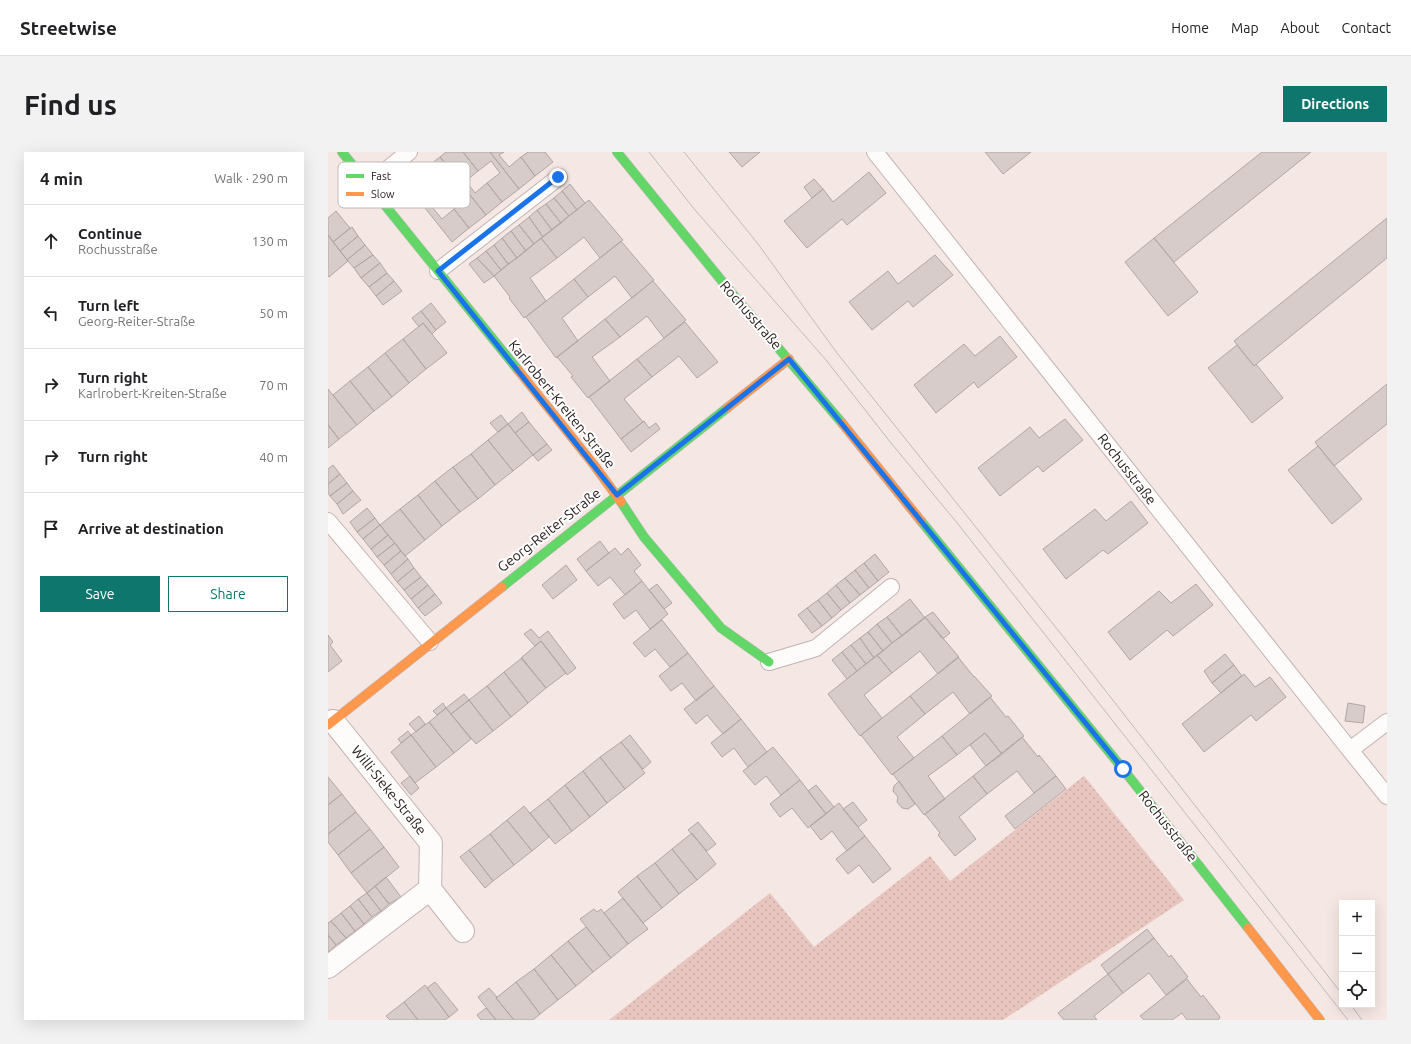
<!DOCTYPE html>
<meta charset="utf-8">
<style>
body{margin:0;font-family:Ubuntu,sans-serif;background:#f2f2f2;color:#202124}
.controls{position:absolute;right:12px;bottom:12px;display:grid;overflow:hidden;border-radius:0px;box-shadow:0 4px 16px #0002}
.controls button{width:36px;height:36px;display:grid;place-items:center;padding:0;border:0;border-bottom:1px solid #e0e0e0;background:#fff;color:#202124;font:20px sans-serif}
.stop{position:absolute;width:12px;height:12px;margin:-9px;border:3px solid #1a73e8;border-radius:50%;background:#fff}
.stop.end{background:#1a73e8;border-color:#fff;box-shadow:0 1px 4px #0008}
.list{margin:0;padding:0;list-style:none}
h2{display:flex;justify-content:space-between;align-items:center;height:52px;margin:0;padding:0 16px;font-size:17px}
h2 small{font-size:13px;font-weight:400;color:#757577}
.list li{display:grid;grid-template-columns:26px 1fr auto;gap:12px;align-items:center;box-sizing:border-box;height:72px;padding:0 16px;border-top:1px solid #e0e0e0}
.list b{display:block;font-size:15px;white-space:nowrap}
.list p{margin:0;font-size:13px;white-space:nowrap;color:#757577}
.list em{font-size:13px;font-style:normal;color:#757577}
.actions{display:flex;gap:8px;padding:12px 16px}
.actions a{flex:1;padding:9px 0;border:1px solid #0f766e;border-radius:0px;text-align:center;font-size:14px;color:#0f766e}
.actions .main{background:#0f766e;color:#fff}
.icon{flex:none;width:22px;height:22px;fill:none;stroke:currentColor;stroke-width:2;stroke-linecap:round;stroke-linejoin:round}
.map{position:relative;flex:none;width:1059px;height:868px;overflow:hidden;border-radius:0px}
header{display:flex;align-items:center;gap:24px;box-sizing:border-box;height:56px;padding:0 20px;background:#fff;border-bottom:1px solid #e0e0e0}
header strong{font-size:19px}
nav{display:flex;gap:22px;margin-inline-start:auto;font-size:14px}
.intro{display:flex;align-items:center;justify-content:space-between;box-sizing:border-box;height:96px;padding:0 24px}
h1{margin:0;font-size:28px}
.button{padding:10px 18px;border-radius:0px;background:#0f766e;color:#fff;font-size:14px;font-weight:700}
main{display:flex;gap:24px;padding:0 24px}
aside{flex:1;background:#fff;border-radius:0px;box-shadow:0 4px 16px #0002}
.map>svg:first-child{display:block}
.grass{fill:url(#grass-dots)}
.building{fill:#d8ccca;stroke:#b2a6a4}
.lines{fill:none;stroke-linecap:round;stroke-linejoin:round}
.lane-casing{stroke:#c0b4b2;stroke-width:18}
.street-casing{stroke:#c0b4b2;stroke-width:24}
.fast-casing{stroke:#c0b4b2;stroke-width:10}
.slow-casing{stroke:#c0b4b2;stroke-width:10}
.lane{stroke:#fefbfb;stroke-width:16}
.street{stroke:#fefbfb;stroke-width:22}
.fast{stroke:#63d668;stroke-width:9}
.slow{stroke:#ff974d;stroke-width:9}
.tram{stroke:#bfbbba;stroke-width:1}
.route{stroke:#1a73e8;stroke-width:5}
.labels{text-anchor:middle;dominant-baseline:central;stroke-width:4;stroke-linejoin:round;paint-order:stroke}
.street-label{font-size:14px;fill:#241817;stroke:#fff}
.key{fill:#fff;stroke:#bdbab9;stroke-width:1}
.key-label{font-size:11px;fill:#241817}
</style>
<header>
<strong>Streetwise</strong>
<nav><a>Home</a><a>Map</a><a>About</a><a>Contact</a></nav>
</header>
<div class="intro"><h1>Find us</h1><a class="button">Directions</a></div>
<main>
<aside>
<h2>4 min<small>Walk · 290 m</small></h2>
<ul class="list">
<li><svg class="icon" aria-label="ahead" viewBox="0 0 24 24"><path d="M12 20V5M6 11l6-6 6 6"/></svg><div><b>Continue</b><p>Rochusstraße</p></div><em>130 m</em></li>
<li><svg class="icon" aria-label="left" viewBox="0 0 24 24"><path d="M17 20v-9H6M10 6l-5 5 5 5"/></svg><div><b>Turn left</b><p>Georg-Reiter-Straße</p></div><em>50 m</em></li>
<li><svg class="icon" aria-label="right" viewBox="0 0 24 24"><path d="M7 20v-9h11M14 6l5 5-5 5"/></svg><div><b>Turn right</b><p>Karlrobert-Kreiten-Straße</p></div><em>70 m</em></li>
<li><svg class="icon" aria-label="right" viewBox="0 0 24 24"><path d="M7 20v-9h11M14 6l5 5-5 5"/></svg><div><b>Turn right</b></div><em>40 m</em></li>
<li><svg class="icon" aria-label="arrive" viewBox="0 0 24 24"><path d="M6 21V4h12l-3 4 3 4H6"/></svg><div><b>Arrive at destination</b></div></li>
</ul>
<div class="actions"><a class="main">Save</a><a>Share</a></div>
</aside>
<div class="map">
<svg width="1059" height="868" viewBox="0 0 1059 868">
<defs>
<pattern id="grass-dots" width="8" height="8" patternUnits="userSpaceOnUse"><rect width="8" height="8" fill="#e8c5bf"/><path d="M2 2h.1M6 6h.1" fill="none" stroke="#c7a8a3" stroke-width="1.8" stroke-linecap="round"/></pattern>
</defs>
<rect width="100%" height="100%" fill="#f5e7e4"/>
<path class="grass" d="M756,624l100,124 -181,120h-394l161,-127 44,54 116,-91 20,25z"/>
<path class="building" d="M118,0h17l15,19 -12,10 9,12 12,-10 15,19 -16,13 -46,-58z
M135,0h27l29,37 -17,13 -15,-19 13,-10 -9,-12 -13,10z
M162,0h14l-5,3 10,12 12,-10 14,19 -16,13z
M200,0h17l8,10 -18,14 -14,-19z
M401,0h31l-18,15z
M657,0h46l-28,22z
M934,0h49l-137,110 -20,-24z
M112,5l46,58 -17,13 -15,-19 13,-10 -10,-12 -12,10 -22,-27z
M95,18l22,27 -13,10 10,12 12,-10 15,19 -17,14 -46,-58z
M541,20l17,21 -39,32 -5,-6 -35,29 -23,-27 39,-32 10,13z
M486,27l9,10 -11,9 -8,-11z
M242,32l15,19 -8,7 -15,-19z
M234,39l15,19 -8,6 -15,-18z
M226,46l15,18 -8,7 -15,-19z
M261,48l34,40 -23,18 -16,-21 -27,21 -16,-20z
M218,52l15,19 -9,7 -15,-20z
M209,58l15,20 -9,7 -14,-20z
M8,59l14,17 -17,14 -5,-7v-17z
M201,65l14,20 -9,7 -15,-19z
M1059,66v40l-133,108 -20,-25z
M191,73l15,19 -8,7 -15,-20z
M24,75l6,9 -18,15 -7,-9z
M183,79l15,20 -9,7 -15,-20z
M0,83l20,26 -19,16 -1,-1z
M30,84l7,9 -18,15 -7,-9z
M174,86l15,20 -9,6 -14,-19z
M213,86l16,20 -27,20 16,23 -22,17 -15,-20 1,-1 -16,-21z
M826,86l44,54 -30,24 -43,-54z
M293,89l33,39 -22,18 -17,-22 -27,21 -14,-18z
M37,93l8,10 -19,13 -7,-8z
M166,93l14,19 -7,6 -15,-19z
M158,99l15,19 -7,6 -17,-18z
M45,103l7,8 -19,15 -7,-10z
M607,103l18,20 -40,32 -5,-6 -36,29 -23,-28 39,-31 10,13z
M149,106l17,18 -10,7 -15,-19z
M52,111l7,10 -18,14 -8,-9z
M59,121l7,8 -18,15 -7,-9z
M246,127l14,18 -26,21 16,23 -22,17 -30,-41z
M66,129l8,10 -19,14 -7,-9z
M325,129l33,39 -22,18 -17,-22 -27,21 -15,-18z
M103,151l15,19 -10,8 -15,-19z
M93,159l15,19 -4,4 -9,-11 -4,4 -7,-9z
M277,167l15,18 -28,20 18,24 -22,17 -17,-21 2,-1 -16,-19z
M357,170l33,40 -21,16 -18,-22 -27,21 -15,-18z
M95,171l24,30 -21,16 -23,-30z
M672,184l17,21 -39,31 -4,-6 -38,31 -22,-28 50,-41 11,12z
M75,187l23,30 -17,14 -24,-30z
M909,193l17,21 2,-2 27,34 -31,25 -44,-55z
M57,201l24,30 -17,14 -24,-30z
M309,207l15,18 -28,22 19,23 -22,17 -32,-42z
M40,215l24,30 -18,14 -24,-30z
M22,229l24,30 -17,14 -24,-30z
M1059,232v40l-53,42 -19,-24z
M0,237l29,36 -18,14 -11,-14z
M194,260l7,10 -14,11 -7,-9z
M173,263l7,9 -10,8 -8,-9z
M737,267l18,21 -40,32 -5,-6 -38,30 -22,-28 52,-41 9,11z
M316,269l5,7 7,-5 4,6 -29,23 -10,-13z
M201,270l18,22 -14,11 -18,-22z
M180,272l25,31 -20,16 -25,-31z
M0,273l11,14 -11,9z
M160,288l25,31 -18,14 -24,-31z
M219,292l5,6 -14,11 -5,-6z
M990,294l44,53 -30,25 -44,-54z
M143,302l24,31 -17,14 -25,-32z
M5,313l7,9 -12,10v-15z
M125,315l25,32 -18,13 -25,-31z
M12,322l7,9 -17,13 -2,-3v-9z
M107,329l25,31 -18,14 -24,-31z
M19,331l6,8 -16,13 -7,-8z
M25,339l8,9 -18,14 -6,-10z
M90,343l24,31 -17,14 -25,-31z
M803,349l17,22 -40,31 -5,-4 -37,29 -23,-30 52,-40 11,12z
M39,356l8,10 -18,14 -7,-10z
M72,357l25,31 -20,16 -25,-31z
M47,366l5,7 -17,14 -6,-7z
M52,373l8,10 -17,14 -8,-10z
M60,383l7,8 -18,14 -6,-8z
M272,389l9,12 -23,18 -9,-12z
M67,391l6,8 -17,14 -7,-8z
M287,396l6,7 7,-7 13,17 -7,6 8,10 -17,14 -15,-18 -12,9 -12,-15z
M73,399l7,8 -17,15 -7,-9z
M547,402l14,18 -11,9 -14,-18z
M80,407l6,9 -17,14 -6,-8z
M536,411l14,18 -9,7 -14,-18z
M238,413l11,15 -24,19 -11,-14z
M86,416l7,9 -17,13 -7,-8z
M527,418l14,18 -9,7 -15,-17z
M93,425l7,8 -17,14 -7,-9z
M517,426l15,17 -10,8 -14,-18z
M314,429l26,33 -18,15 -14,-19 -12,9 -11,-15z
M329,432l15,19 -8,6 -15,-19z
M868,432l17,21 -40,31 -6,-6 -37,30 -22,-28 51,-41 12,12z
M100,433l7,9 -17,14 -7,-9z
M508,433l14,18 -9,7 -14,-17z
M499,441l14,17 -9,8 -14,-18z
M107,442l7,9 -17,13 -7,-8z
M582,447l15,19 -23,18 -15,-19z
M490,448l14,18 -10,8 -15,-18z
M479,456l15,18 -10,7 -14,-18z
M605,460l17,21 -6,5h-2l-17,-21z
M559,465l15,19 -10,7 -15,-19z
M597,465l34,40 -21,17 -18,-23 -28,22 -15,-18z
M334,468l26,33 -18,14 -15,-18 -10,8 -12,-14z
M549,472l15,19 -9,8 -15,-19z
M203,477l8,9 9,-7 28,37 -9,7 -26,-34 -6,5 -11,-12z
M540,480l15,19 -9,7 -14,-20z
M0,483l5,7 -3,3 12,16 -14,11z
M532,486l14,20 -8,6 -15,-19z
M213,489l25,32 -20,15 -25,-30z
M523,493l15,19 -9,7 -15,-19z
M514,500l15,19 -10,8 -15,-19z
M360,501l26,33 -18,15 -14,-18 -11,8 -12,-15z
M897,502l9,11 -22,18 -8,-12z
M549,503l15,18 -28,22 18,23 -22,18 -32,-42z
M630,505l16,20v-1l18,20 -22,18 -17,-22 -28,22 -15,-18z
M194,506l24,30 -18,15 -24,-31z
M906,513l8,11 -21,17 -9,-10z
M176,520l24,31 -17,14 -24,-31z
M916,522l11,13 15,-10 16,20 -30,24 -5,-6 -47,37 -22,-28z
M159,534l24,31 -18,14 -24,-31z
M386,534l27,33 -18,15 -16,-19 -11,9 -12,-15z
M136,542l5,6 -18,14 -5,-6z
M582,544l15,18 -28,23 17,21 -22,17 -31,-40z
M662,545l16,20 2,-1 16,20 -22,18 -17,-21 -28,22 -15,-19z
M141,548l24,31 -17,13 -25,-30z
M115,551l3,5 -9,7 -4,-4z
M1020,551l17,3 -2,17 -18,-2z
M118,556l25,31 -17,14 -25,-31z
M91,564l6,8 -9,8 -7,-8z
M413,567l26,33 -19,15 -14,-19 -12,9 -11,-14z
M101,570l25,31 -18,14 -25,-32z
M80,579l3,4 -10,8 -3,-4z
M657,581l17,21 -16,12 -16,-21z
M83,583l25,32 -21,16 -24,-31z
M302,583l21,27 -8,7 -22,-27z
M614,584l15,19 -29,21 17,23 -21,16 -31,-41z
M694,585l16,20 1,-2 17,21 -22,17 -17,-22 -30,23 -14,-18z
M293,590l24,31 -20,16 -25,-32z
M445,595l27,33 -19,15 -15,-19 -11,9 -12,-14z
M272,605l25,32 -18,14 -24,-32z
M255,619l24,32 -17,14 -25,-32z
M82,624l9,12 -8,7 -10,-12z
M645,624l14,18 -28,23 17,22 -21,17 -17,-21 2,-2 -15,-19z
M728,624l10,13 -51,40 -10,-13z
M0,625l14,17 -14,11z
M472,628l26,34 -18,14 -16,-20 -12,9 -10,-13z
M571,629l16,23 -7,5 -6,-1 -5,-6 1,-5 -5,-6 1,-5z
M237,633l25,32 -18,14 -24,-32z
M488,633l18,22 -8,7 -18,-23z
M14,642l14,18 -28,22v-29z
M220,647l24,32 -17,13 -25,-31z
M525,650l14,18 -9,7 -15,-18z
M511,651l26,33 -18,15 -15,-20 -11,9 -11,-14z
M196,654l25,31 -17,14 -25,-31z
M28,660l14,17 -32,26 -10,-13v-8z
M179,668l25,31 -18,14 -24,-31z
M370,670l18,22 -9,7 -19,-21z
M42,677l14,18 -33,26 -13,-18z
M364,681l24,31 -19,16 -25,-31z
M162,682l24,31 -21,16 -24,-31z
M537,684l26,33 -18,14 -14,-18 -11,9 -12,-15z
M56,695l15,20 -32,26 -16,-20z
M344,697l25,31 -18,14 -24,-31z
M141,698l24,31 -8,7 -25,-31z
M327,711l24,31 -17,14 -25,-32z
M309,724l25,32 -19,15 -25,-31z
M58,725l15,20 -12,7 -14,-18z
M47,734l14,18 -8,7 -14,-18z
M39,741l14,18 -9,6 -14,-18z
M295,746l25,31 -20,15 -24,-31z
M30,747l14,18 -8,7 -14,-18z
M22,754l14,18 -9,7 -14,-18z
M266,757l3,3 4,-3 27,35 -17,14 -31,-39z
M13,761l14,18 -9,7 -15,-17z
M3,769l15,17 -10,7 -8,-10v-12z
M258,775l25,31 -18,14 -25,-31z
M819,777l7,9 -46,36 -7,-9z
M0,783l8,10 -8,7z
M826,786l15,19 2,-2 17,22 -22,18 -17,-22 -26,20 -15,-19z
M240,789l25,31 -17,14 -25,-31z
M223,803l25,31 -18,14 -24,-31z
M206,817l24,31 -18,14 -24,-32z
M780,822l15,19 -29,23 3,4h-33l-6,-7z
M859,827l14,18 2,-2 17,22 -1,2 -2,1h-30l-5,-7 -10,7h-28l-4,-4z
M107,830l23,28 -9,7 -22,-29z
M188,830l24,32 -7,6h-19l-18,-22z
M97,833l24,32 -4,3h-27l-14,-18z
M161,836l8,9 -1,1 18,22h-18l-18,-23z
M76,850l14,18h-28l-4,-4z
M158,856l10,12h-15l-4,-5z"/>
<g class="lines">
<g class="lane-casing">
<path id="lane" d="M547,0l475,598 37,-28
M41,32l40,-32
M110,119l121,-94
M0,369l102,121
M441,510l47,-14 75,-61
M1022,598l37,46"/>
</g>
<g class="street-casing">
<path id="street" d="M102,737l33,42
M0,815l102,-78 1,-46 -98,-122"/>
</g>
<g class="fast-casing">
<path id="fast" d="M14,0l176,218
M289,0l113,139 112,132
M293,350l23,35 77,91 48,34
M593,369l202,248 125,159
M174,435l225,-179"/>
</g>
<g class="slow-casing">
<path id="slow" d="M190,218l76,95 27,37
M399,256l62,-49
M514,271l79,98
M0,573l174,-138
M920,776l72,92"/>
</g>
<use href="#lane" class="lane"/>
<use href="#street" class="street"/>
<use href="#fast" class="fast"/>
<use href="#slow" class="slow"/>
<path class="tram" d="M321,0l46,58 131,150 65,83 67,81 390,496
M356,0l74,92 79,109 236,296 269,345
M1023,853l11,15"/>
</g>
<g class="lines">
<path class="route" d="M230,25l-120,94 179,224 172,-136 334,410"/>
</g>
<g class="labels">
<g class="street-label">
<text transform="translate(423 163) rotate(49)">Rochusstraße</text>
<text transform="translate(234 252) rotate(51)">Karlrobert-Kreiten-Straße</text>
<text transform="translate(799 317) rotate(52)">Rochusstraße</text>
<text transform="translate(221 378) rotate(-38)">Georg-Reiter-Straße</text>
<text transform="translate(61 638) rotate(51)">Willi-Sieke-Straße</text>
<text transform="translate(840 674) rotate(52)">Rochusstraße</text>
</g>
</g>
<rect x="10" y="10" width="132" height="46" rx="6" class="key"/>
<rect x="18" y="22" width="18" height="4" fill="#63d668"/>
<rect x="18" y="40" width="18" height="4" fill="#ff974d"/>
<g class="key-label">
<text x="43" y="28">Fast</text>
<text x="43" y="46">Slow</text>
</g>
</svg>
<div class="controls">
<button>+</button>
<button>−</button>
<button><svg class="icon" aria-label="locate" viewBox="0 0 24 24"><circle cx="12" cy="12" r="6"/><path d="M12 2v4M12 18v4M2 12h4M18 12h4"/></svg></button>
</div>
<div class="stop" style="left:795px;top:617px"></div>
<div class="stop end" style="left:230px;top:25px"></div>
</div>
</main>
